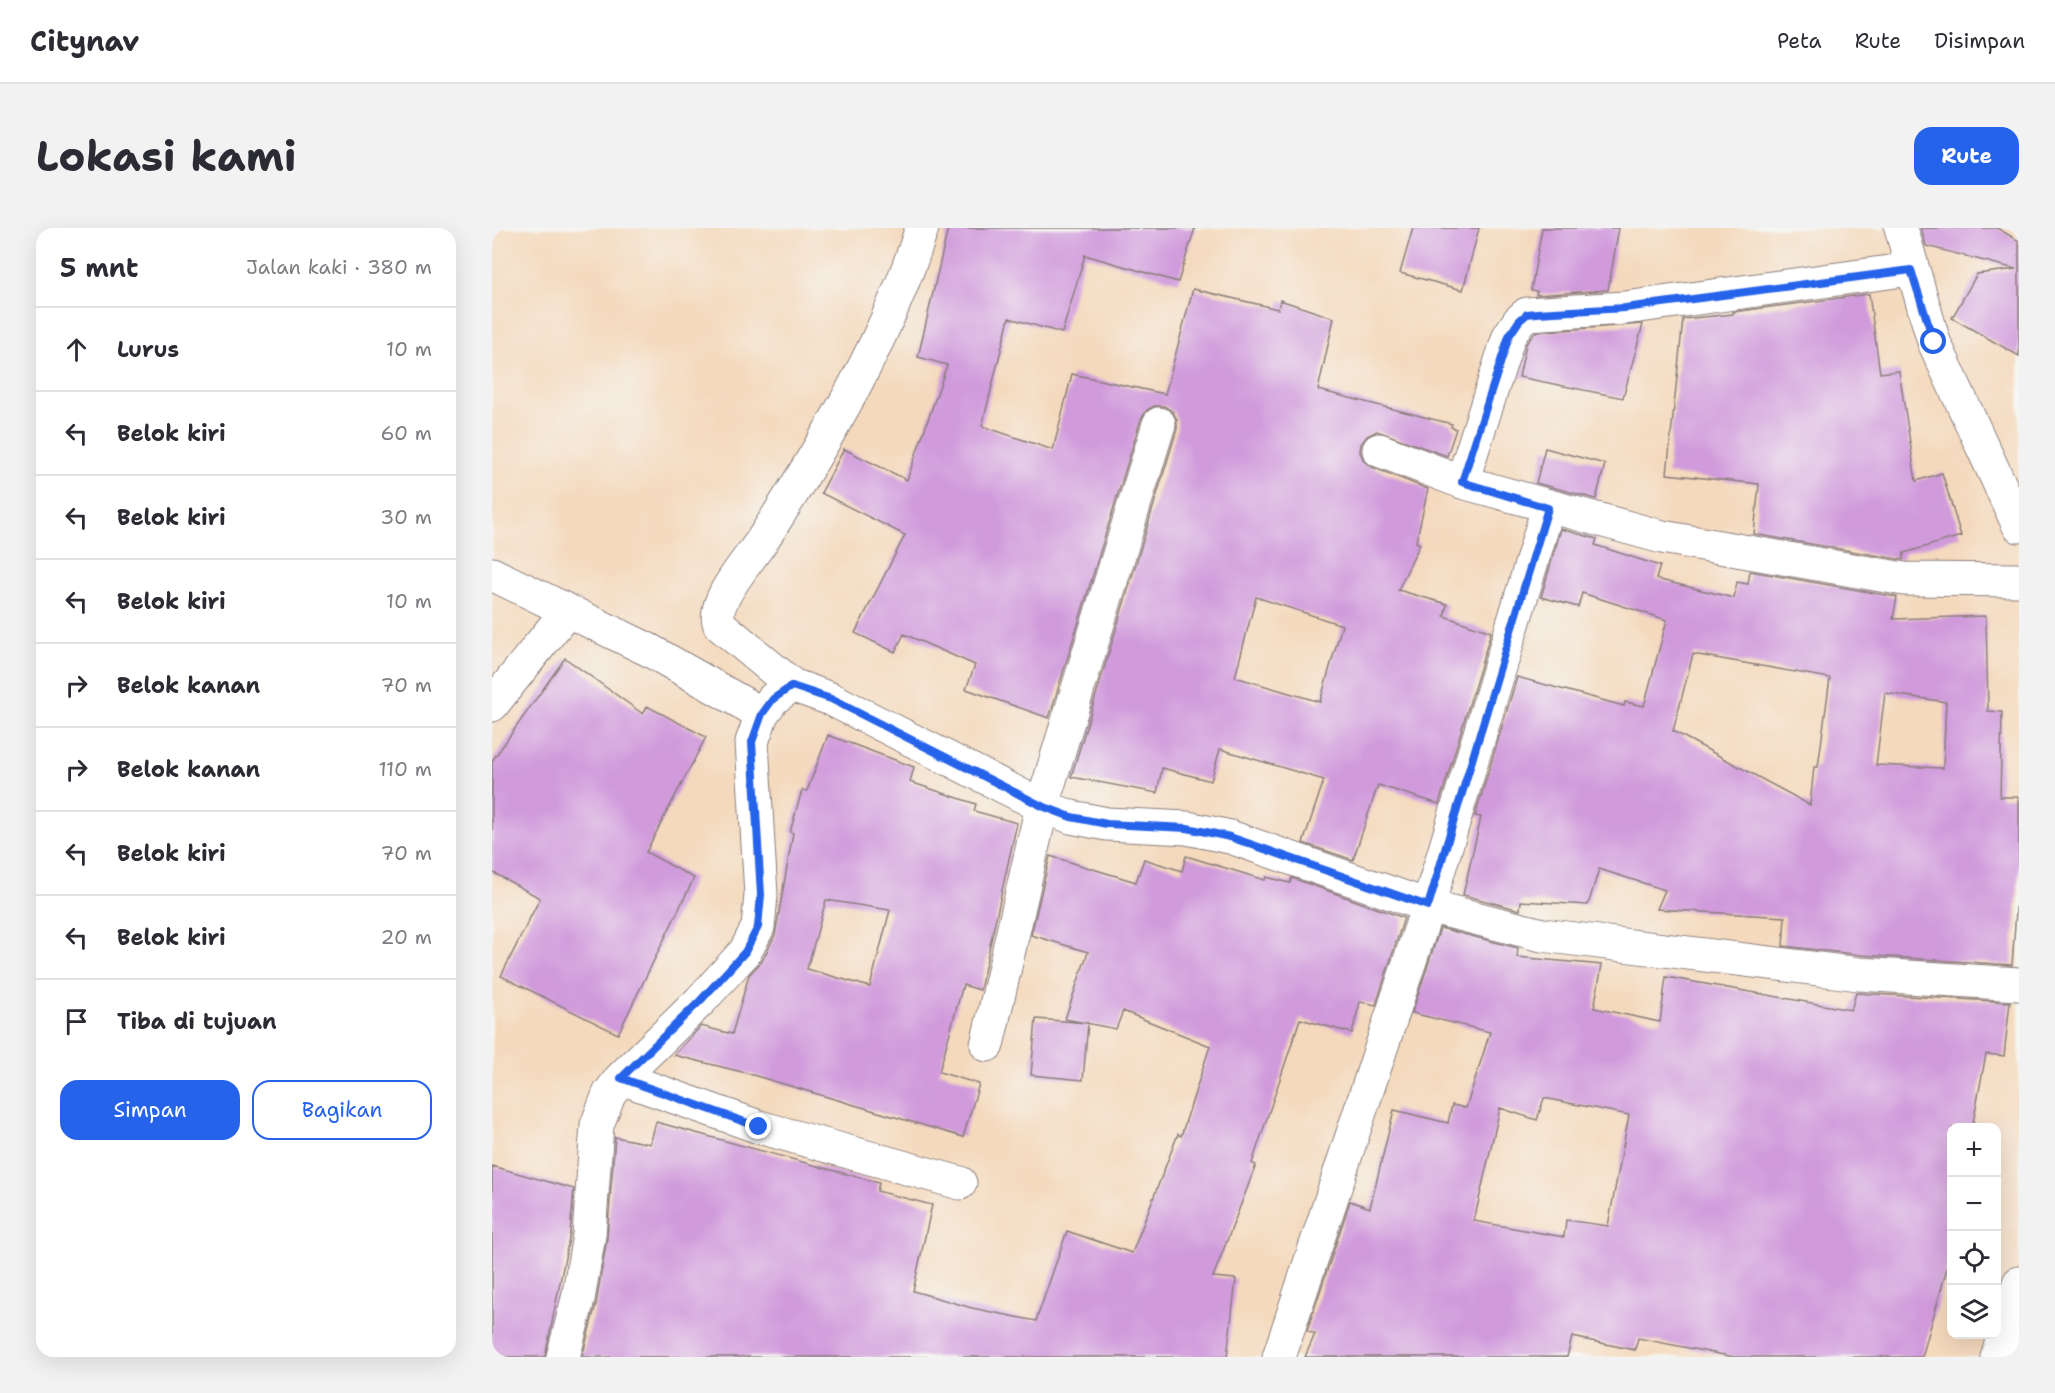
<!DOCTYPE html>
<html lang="id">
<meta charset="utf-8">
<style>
body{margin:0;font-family:"Shantell Sans",sans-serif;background:#f2f2f3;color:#2b2b33}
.controls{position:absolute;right:18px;bottom:18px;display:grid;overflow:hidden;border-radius:12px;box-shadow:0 6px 24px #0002}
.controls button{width:54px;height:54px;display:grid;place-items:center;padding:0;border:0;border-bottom:2px solid #e1e1e2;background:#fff;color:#2b2b33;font:30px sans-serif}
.stop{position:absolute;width:18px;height:18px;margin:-14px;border:4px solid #2563eb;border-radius:50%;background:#fff}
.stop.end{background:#2563eb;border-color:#fff;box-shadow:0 2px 6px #0008}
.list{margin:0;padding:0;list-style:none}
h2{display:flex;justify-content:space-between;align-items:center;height:78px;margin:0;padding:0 24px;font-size:26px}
h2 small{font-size:20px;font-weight:400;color:#7c7c81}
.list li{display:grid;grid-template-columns:39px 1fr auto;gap:18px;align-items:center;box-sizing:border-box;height:84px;padding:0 24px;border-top:2px solid #e1e1e2}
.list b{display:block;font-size:22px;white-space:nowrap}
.list em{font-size:20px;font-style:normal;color:#7c7c81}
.actions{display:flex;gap:12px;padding:18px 24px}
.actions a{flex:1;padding:14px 0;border:2px solid #2563eb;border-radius:18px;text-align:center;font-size:21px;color:#2563eb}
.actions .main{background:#2563eb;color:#fff}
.icon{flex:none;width:33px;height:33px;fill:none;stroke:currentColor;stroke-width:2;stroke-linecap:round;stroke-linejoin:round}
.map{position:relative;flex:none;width:1527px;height:1129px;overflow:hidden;border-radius:18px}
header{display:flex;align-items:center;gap:36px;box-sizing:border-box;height:84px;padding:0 30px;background:#fff;border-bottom:2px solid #e1e1e2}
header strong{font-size:28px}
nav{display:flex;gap:33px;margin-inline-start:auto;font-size:21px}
.intro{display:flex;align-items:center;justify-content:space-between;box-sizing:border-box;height:144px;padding:0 36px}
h1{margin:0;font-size:42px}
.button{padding:15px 27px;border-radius:18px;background:#2563eb;color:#fff;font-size:21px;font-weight:700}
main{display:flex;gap:36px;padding:0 36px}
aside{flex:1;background:#fff;border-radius:18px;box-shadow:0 6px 24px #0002}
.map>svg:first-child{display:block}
.building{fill:#d09adb;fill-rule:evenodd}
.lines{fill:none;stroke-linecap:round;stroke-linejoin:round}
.minor-casing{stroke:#8b7e7c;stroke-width:35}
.minor{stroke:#fff;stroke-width:33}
.route{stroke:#2563eb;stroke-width:8}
</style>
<header>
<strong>Citynav</strong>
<nav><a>Peta</a><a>Rute</a><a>Disimpan</a></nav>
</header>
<div class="intro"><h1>Lokasi kami</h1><a class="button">Rute</a></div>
<main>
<aside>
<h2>5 mnt<small>Jalan kaki · 380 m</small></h2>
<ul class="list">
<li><svg class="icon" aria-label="ahead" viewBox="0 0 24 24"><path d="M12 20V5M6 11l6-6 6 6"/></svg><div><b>Lurus</b></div><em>10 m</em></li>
<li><svg class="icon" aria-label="left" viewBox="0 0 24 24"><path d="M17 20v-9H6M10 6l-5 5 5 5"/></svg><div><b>Belok kiri</b></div><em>60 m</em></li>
<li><svg class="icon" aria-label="left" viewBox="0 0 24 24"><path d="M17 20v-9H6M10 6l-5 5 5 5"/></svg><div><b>Belok kiri</b></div><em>30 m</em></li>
<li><svg class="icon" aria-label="left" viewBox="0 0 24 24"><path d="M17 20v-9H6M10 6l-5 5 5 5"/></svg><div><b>Belok kiri</b></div><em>10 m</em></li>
<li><svg class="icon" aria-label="right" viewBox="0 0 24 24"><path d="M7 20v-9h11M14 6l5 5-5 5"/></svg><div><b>Belok kanan</b></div><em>70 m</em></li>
<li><svg class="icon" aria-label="right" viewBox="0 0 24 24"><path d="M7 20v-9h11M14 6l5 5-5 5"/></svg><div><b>Belok kanan</b></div><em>110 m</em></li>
<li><svg class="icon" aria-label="left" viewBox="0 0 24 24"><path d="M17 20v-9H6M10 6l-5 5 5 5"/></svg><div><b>Belok kiri</b></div><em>70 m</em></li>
<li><svg class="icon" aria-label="left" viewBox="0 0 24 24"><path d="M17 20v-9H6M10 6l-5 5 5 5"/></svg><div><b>Belok kiri</b></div><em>20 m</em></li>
<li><svg class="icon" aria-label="arrive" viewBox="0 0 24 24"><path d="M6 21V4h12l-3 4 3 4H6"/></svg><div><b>Tiba di tujuan</b></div></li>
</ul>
<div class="actions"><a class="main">Simpan</a><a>Bagikan</a></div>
</aside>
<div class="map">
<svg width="1527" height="1129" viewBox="0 0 1527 1129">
<rect width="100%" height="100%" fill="#f6f6f2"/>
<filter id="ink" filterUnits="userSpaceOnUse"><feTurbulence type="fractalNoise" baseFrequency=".0167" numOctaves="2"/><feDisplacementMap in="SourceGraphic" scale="12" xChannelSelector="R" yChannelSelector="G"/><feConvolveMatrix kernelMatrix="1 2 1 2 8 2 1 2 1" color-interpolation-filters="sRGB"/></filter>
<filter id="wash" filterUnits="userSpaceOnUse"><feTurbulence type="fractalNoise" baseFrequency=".008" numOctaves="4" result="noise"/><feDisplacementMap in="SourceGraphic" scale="24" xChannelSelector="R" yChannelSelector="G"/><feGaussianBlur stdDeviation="1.35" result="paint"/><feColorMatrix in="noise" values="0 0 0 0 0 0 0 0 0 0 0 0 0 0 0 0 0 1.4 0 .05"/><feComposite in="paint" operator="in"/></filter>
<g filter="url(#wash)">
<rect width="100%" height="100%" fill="#f4d9bc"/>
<g id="blocks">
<path class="building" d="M456,0h247l-17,54 -93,-27 -23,78 -53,-15 -27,108 71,24 19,-76 93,20 28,-105 85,20 2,-9 54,18 -16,72 134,34 -1,3 5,2 -9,27 -70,-25 -10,5 -6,8 -1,8 4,9 8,6 56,22 -12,53 4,2 -22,46 49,14 -3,12 47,16 -52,172 -61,-19 -25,75 -50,-17 21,-63 -104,-31 -9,32 -49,-13 -5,25 -86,-16 106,-348v-9l-4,-8 -9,-6h-10l-7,4 -6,9 -92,299 -83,-29 9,-24 -71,-31 -9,18 -40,-19 50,-98 -84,-42 23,-44 63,31 40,-115 -29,-8zM764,369l86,28 -22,77 -85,-25z
M921,0h66l-16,62 -63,-17z
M1050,0h77l-11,62 -72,5 1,-4 -6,-1z
M1429,0h76l22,13v115l-67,-38 25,-44 39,-5 -90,-23z
M1377,66l11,79 19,-2 17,110 26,-8 19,63 -57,17 -1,7 -149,-26 5,-50 -92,-10 16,-155 50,-5v-2z
M1151,96l-20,74 -104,-21 7,-33 9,-12z
M1053,220l60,16 -9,35 -60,-16z
M1069,301l36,10 -2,6 65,21 -4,13 78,19 3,-16 11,2 2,-13 147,26 -4,22 93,-3 2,95 14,1 -2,85h19v73l-7,95 -151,-10 -78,-9 2,-29 -128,-8 8,-19 -66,-21 -11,36 -67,-4 -1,9 -57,-15 18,-78 -6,-1 42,-139 107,29 1,-4 19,4 23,-86 -85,-27 -4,14 -37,-10zM1201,426l137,24 -12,89h-4l-4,38 -137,-74zM1393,465l61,9 -3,66 -67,-3z
M73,430l78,56 4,-8 59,31 -60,115 48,26 -76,156 -117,-58 39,-78 -48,-26v-111z
M336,507l86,32 -4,15 66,22 -2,7 43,12 -37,167 -17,-5 -24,87 40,12 -16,53 -217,-64 -72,-18 27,-29 31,8 17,-59 13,-14 13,-26 18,-102 -3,-1 12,-42 5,1zM334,672l64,10 -20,77 -63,-18z
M558,628l86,26 8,-23 38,12 4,-15 79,24 1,-3 24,6 2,-5 112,40 -28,87 -16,-3 -8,31 -52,-14 -48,144 4,2 -43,112 23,2 -9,78h-645l14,-53 11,-66 8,-101 35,7 6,-22 223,61 -2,8 55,14 -19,86 59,17 64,13 31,-90 65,22 46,-119 3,2 29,-90 -87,-35 -7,18 -51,-10 23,-67 -57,-17z
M948,700l78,20 -1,9 85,8 -8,43 66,14 6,-45 185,33 5,-17 154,9 -6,54 -18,-2 -14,74h-20v123l-30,106h-188l-96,-19 -3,12 -63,-13 -5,20h-262l10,-23 -8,-3 43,-130 20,7 24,-98 54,13 4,-18 14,3 24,-76 -78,-19zM1052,870l85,17 -21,111 -42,-6 -2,17 -90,-16 26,-113 37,12z
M544,791l52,4 -5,57 -52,-5z
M0,938l82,23 -4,44 -25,124h-53z"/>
</g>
</g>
<g filter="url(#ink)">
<use href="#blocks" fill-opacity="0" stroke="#8b7e7c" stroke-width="1.5"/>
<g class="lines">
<g class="minor-casing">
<path id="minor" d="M1409,0l33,114 85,184
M887,222l83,32 200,55 242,42 115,1
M970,254l47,-146 10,-15 8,-7 98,-6 286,-39
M0,346l157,76 113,64
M300,457l-72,-60c-11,-22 31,-67 43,-86 64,-99 123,-198 159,-311
M0,477l75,-94
M495,817l55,-239 29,11 36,7 80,4 43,9 198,69 114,29 317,39 160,10
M129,850l138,49 201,56
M71,1129l15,-58 11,-64 8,-110 12,-31 12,-16 79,-77 45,-49 13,-25 3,-32 -9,-153 10,-28 11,-15 19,-14 39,14 211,107 117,-382
M787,1129l149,-451 120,-398
M1505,1129l22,-74"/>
</g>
<use href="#minor" class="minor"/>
</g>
</g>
<g class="lines" filter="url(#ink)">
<path class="route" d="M267,899l-138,-49 79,-77 45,-49 13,-25 3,-32 -9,-153 10,-28 11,-15 19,-13 39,13 211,107 29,11 36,7 80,4 43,9 198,69 120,-398 -86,-26 47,-146 10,-15 8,-7 10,-1 88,-5 286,-38 23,72"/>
</g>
</svg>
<div class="controls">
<button>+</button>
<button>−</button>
<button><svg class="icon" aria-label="locate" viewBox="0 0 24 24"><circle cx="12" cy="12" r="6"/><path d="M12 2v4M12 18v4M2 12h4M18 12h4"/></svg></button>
<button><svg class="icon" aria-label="layers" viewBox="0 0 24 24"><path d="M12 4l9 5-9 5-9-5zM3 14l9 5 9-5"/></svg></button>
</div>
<div class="stop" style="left:1442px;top:114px"></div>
<div class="stop end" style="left:267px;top:899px"></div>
</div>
</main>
